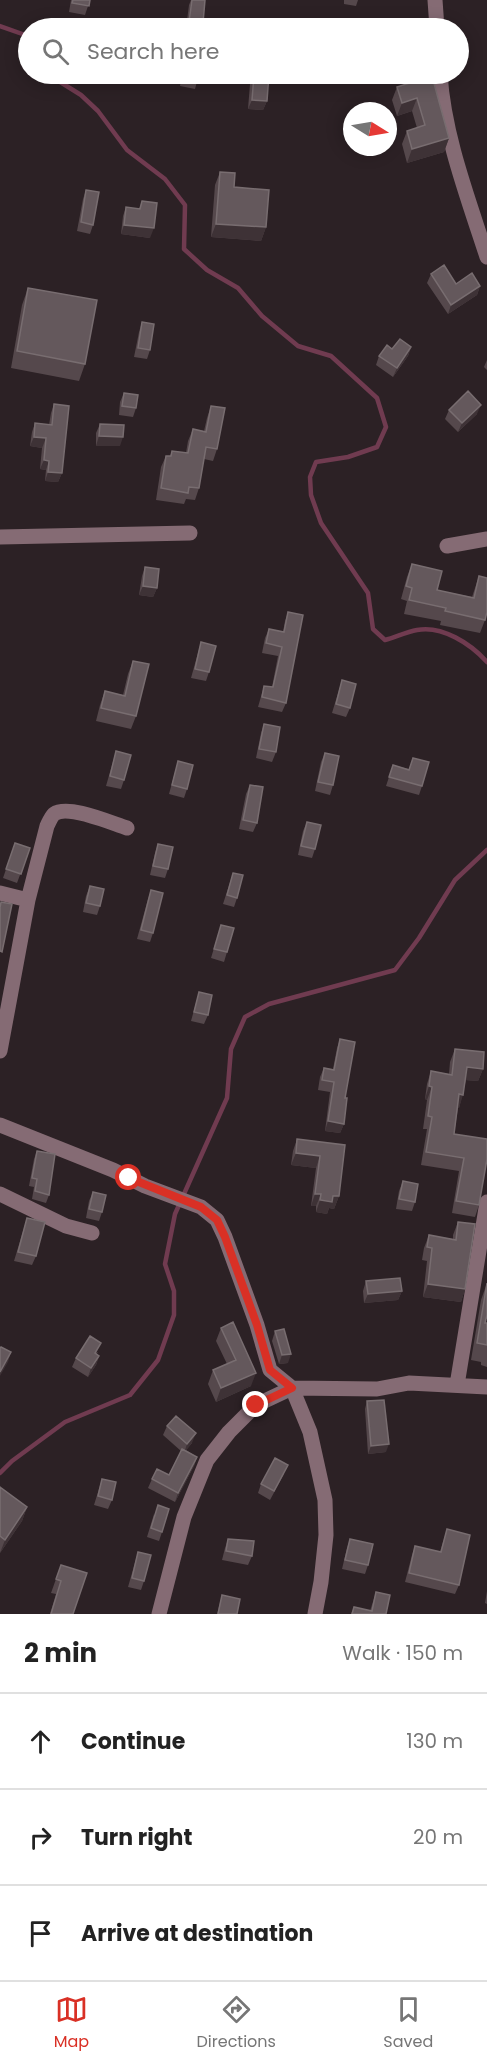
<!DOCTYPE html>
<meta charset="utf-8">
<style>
body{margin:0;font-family:Poppins,sans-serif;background:#f6f6f6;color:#222}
.compass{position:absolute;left:343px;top:102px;width:54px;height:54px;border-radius:50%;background:#fff;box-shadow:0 3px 15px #0003;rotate:101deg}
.stop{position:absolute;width:18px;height:18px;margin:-14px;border:4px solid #d93025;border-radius:50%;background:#fff}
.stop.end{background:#d93025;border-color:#fff;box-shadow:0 2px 6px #0008}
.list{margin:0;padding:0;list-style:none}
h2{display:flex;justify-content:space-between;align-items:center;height:78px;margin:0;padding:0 24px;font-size:26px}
h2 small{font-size:20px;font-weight:400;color:#767676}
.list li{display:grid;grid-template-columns:39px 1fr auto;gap:18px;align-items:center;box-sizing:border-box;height:96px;padding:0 24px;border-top:2px solid #e0e0e0}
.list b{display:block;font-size:22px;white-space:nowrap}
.list em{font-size:20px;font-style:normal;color:#767676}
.icon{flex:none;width:33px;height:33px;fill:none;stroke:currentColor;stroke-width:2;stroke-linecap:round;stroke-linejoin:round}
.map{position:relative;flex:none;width:487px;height:1614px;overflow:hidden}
.search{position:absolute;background:#fff;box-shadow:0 3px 15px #0003;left:18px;right:18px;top:18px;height:66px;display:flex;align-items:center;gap:15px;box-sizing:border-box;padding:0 21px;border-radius:33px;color:#767676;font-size:22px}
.sheet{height:366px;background:#fff}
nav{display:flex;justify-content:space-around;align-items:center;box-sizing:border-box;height:84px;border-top:2px solid #e0e0e0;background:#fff;font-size:16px;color:#767676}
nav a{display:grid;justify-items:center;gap:3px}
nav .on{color:#d93025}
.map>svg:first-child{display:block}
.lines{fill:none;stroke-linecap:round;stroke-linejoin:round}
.stream{stroke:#703b50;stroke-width:4.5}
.minor{stroke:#856b74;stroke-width:15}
.wall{fill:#55484c}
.shaded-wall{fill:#3e3236}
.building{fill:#64585c;stroke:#786d70;stroke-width:1.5}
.route{stroke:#d93025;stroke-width:8}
</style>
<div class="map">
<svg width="487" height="1614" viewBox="0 0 487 1614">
<rect width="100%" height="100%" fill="#2c2125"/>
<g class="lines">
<path class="stream" d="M0,26l28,10
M55,74l2,6 24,15 17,16 29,39 38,29 20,26 -1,44 23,21 31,18 24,28 36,30 33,10 46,42 9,29 -9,20 -29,10 -32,5 -6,15 1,18 10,28 47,70 5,36 12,11c11,-3 21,-8 32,-10 25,-5 54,14 70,32
M0,1473l12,-12 53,-39 65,-27 28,-35 16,-45v-24l-9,-27 10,-50 52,-116 4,-49 14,-32 24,-13 126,-34 24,-32 36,-58 32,-30"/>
<path class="minor" d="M435,0l2,28
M440,74c4,62 28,124 47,183
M0,537l190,-4
M447,546l40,-7
M0,893l28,7
M0,1051l28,-151 19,-74c2,-4 4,-9 7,-12 14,-10 57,9 73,14
M0,1125l113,45 32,16 56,21 16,13 8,17 32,88 13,45 22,18 18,44 15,68 1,35 -5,47 -6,32
M0,1194l66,32 26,7
M457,1385l30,-183
M159,1614l25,-97 23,-57 22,-28 27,-27 36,-17 85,1 32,-6 78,4"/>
</g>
<path class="wall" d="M71,0h19l-5,15 -16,-3z
M191,0h14l-2,23 -2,5h-15l3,-23z
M344,0h14l-2,6 -12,-2z
M182,74h17l-4,15 -15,-3z
M244,74h25l-2,27 -4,9 -15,-1 2,-25 -4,-1v-4l-2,-1z
M432,76l17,62 -5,14 -37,11 -5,-19 5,-13 10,-3 -5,-17 -15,5 -5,-16 5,-13z
M220,172l14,15 32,40 -5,14 -50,-4 4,-52z
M86,190l7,35 -3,9 -13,-3 6,-32z
M142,201l8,37 -29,-4 2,-18 3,-9 13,2z
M431,274l25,10 24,2 -3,9 -29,19 -21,-31z
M28,288l57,76 -6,17 -68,-13 11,-63z
M142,322l8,28 -3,9 -13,-2 5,-25z
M411,347l-3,9 -15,21 -17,-12 3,-9z
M487,360v10l-3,-3z
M124,393l12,15 -3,9 -14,-2 1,-13z
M54,404l8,69 -4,9 -13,-1 1,-11 -6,-1 2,-21 -12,-2 2,-14 3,-9 14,2 2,-12z
M211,406l6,43 -4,12 -9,-2 -5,29 -4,12 -9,-1 -2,5 -28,-4 5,-33 5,-11h4l2,-5 14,2 2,-12 5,-12 11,2 3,-13z
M449,410l28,4 -19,18 -13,-13z
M100,424l20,22h-24v-13z
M412,564l25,26 35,7 7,-21 6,44 -5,13 -40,-8 1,-4 -37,-7 3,-13 -6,-2 6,-22z
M145,567l12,21 -4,9 -14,-2 3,-19z
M288,612l-2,91 -4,9 -24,-5 6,-21 8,1 6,-31 -16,-3 3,-15 4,-9 14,3 2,-11z
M201,642l8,30 -3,9 -15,-3z
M133,661l3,55 -5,13 -35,-8 4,-16 5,-14 18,4 5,-21z
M342,680l8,28 -4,9 -14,-4z
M264,724l12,28 -4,10 -16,-4 5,-25z
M116,751l8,29 -3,9 -15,-3z
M325,753l8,32 -3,10 -15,-4 6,-29z
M413,758l9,28 -3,9 -33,-9 7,-21 16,4z
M178,761l9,28 -3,9 -15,-4z
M250,785l7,38 -4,9 -14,-3 7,-35z
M307,822l8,27 -3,9 -14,-3 5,-24z
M15,843l15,5 -13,35 -14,-5z
M158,844l10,25 -3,9 -15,-3 5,-22z
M233,873l4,25 -3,9 -11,-3z
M90,886l10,20 -3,9 -14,-3 3,-16z
M151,890l2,43 -3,9 -13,-3 11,-40z
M221,925l6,27 -3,10 -13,-4z
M199,992l9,23 -4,9 -13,-3z
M340,1039l5,59 -1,26 -4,9 -15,-2 5,-39 -12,-2 2,-13 4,-9 9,1 4,-21z
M455,1049l28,20 -5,12 -12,-1 -7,28h-1l-4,26 33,5 -8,66 -4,12 -23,-4 7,-42 -38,-6 6,-36h-4l4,-29 -2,-1 2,-15 4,-13 18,3 1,-12z
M297,1139l48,6 -6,51 -5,13 -5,-1 -2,6 -11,-2v-6h-5l5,-38 -25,-3 2,-14z
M37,1151l12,44 -3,8 -14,-4 2,-12 -5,-1 5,-27z
M403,1181l12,21 -3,9 -16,-2 3,-18z
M93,1192l9,20 -3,9 -13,-3 3,-17z
M27,1218l9,38 -4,9 -18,-4z
M458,1222l7,67 -4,13 -38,-5 4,-36 -5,-1 2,-12 5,-13 24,4v-4z
M366,1281l36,10 -4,9 -34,3 -1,-12z
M487,1283v36h-1l-1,4h2v44l-6,-2v-3l-10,-2 10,-60z
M221,1328l30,58 -35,16 -8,-18 5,-14 14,-6 -11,-23z
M275,1331l13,32 -9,1 -7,-23z
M98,1352l-2,3 3,1 -3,9 -8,12 -16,-10 4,-9z
M367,1401l19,51 -18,2 -3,-45z
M167,1426l25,17 -6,7 11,7 -3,9 -19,36 -27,-14 4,-9 17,-4 12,-24 -18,-16z
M284,1474l-14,26 -12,-7 3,-9z
M102,1479l10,21 -4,9 -14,-4z
M0,1487l27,20 -5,14 -22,32z
M154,1514l8,18 -3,9 -12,-4z
M447,1529l12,56 -4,9 -50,-12 7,-27 3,-9 25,6z
M228,1539l24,17 -4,9 -26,-5 3,-12z
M350,1539l18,26 -3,9 -23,-5 5,-21z
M138,1552l6,29 -3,9 -13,-3z
M61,1565l12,49h-23l6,-20 -5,-1z
M487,1591v13l-2,-1z
M376,1592l10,22h-35l3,-7 16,4z
M222,1595l15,19h-20z"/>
<path class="shaded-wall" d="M189,22l14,1 -2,5h-14z
M127,74h15l-2,4 -14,-1z
M245,74h3l-2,5 -2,-1z
M249,74l5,1 -4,9 -4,-1z
M417,98l-5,13 -15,5 5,-13z
M252,100l15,1 -4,9 -15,-1z
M449,138l-5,14 -37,11 5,-14z
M216,224l50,3 -5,14 -50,-4z
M124,225l30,3 -4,10 -29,-4z
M480,286l-3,9 -29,19 3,-9z
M411,347l-3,9 -15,21 4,-9z
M481,405l-4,9 -19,18 4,-9z
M99,436l24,1 -3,9h-24z
M34,437l12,1 -4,10 -12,-2z
M44,460l5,1 -3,9 -6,-1z
M48,472l14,1 -4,9 -13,-1z
M143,586l14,2 -4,9 -14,-2z
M467,1067l16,2 -5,12 -15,-1z
M429,1086l3,1 -5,13 -2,-1z
M459,1094l4,1 -4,13 -4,-1z
M328,1121l16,3 -4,9 -15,-2z
M296,1153l24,3 -4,12 -25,-3z
M315,1194h6l-5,12h-5z
M333,1196h6l-5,13 -5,-1 -2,6 -11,-2 4,-12z
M428,1284l37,5 -4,13 -38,-5z
M402,1291l-4,9 -34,3 4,-9z
M11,1352l-3,10 -8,14v-4z
M291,1354l-3,9 -9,1 3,-9z
M99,1356l-3,9 -8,12 3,-9z
M256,1373l-5,13 -35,16 5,-14z
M196,1433l-4,10 -8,10 3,-9z
M389,1444l-3,8 -18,2 3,-8z
M197,1457l-3,9 -19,36 3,-9z
M27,1507l-5,14 -22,32 5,-13z"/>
<path class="building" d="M73,0h17l-1,6 -17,-3z
M192,0h13l-2,23 -14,-1z
M184,74h15l-1,6 -15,-3z
M249,74h20l-2,27 -15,-1 2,-25z
M432,76l17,62 -37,11 -5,-18 18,-6 -8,-27 -15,5 -5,-16z
M382,107l1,4h-17v-2z
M220,172l15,1 -1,14 35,3 -3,37 -50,-3z
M86,190l13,2 -6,33 -12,-3z
M142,201l15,2 -3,25 -30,-3 2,-18 14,2z
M444,265l12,19 16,-11 8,13 -29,19 -20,-31z
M28,288l69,12 -12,64 -68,-13z
M142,322l12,2 -4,26 -12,-2z
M400,339l11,8 -14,21 -18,-12 8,-11 5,4z
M468,391l13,14 -19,18 -13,-13z
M124,393l14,2 -2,13 -14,-2z
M54,404l15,2 -7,67 -14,-1 1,-11 -5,-1 2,-22 -12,-1 1,-14 17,2z
M211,406l14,2 -8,41 -11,-2 -7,41 -10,-1 -1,6 -27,-5 5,-32h5l1,-5 16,2 5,-24 13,3z
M100,424l24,1 -1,12 -24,-1z
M412,564l30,7 -5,19 37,8 5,-22 8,2v34l-2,8 -40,-9 1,-3 -37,-8 3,-12 -6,-2z
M145,567l14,2 -2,19 -14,-2z
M288,612l15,3 -17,88 -24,-6 2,-11 9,1 9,-40 -16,-4 3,-14 15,3z
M201,642l15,4 -7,26 -14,-3z
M133,661l16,3 -13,52 -35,-8 4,-17 20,5z
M342,680l14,4 -6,24 -14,-4z
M264,724l16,3 -4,25 -17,-3z
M116,751l15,4 -7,25 -14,-4z
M325,753l14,3 -6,29 -15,-3z
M413,758l16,4 -7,24 -33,-9 4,-12 16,5z
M178,761l15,4 -6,24 -15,-4z
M250,785l13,2 -6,36 -14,-3z
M307,822l14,3 -6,24 -14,-3z
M15,843l15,5 -9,26 -15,-5z
M158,844l15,3 -5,22 -15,-3z
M233,873l10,2 -6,23 -10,-3z
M90,886l14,3 -4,17 -14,-3z
M151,890l12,3 -10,40 -12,-3z
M1,902l11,2 -10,48 -2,-1v-43z
M221,925l13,3 -7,24 -13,-3z
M199,992l13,3 -4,20 -14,-3z
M340,1039l15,3 -10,56h2l-3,26 -16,-3 6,-39 -12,-2 2,-12 10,2z
M455,1049l29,3 -1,17 -16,-2 -4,28 -4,-1 -5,40 33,5v20l-8,46 -23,-4 8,-43 -38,-6 6,-35 -4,-1 4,-29 -3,-1 2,-15 21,4z
M297,1139l48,6 -6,51h-6l-1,6 -12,-2 1,-6h-6l5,-38 -24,-3z
M37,1151l18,3 -6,41 -14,-4 2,-12 -5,-1z
M403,1181l15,3 -3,18 -16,-3z
M93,1192l13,3 -4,17 -13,-3z
M27,1218l18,4 -9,34 -18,-4z
M458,1222l17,2 -10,65 -37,-5 4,-36 -5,-1 2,-12 27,5z
M400,1278l2,13 -34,3 -2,-13z
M487,1283v32l-2,8h2v22l-10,-2z
M233,1322l23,51 -35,15 -8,-18 23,-10 -15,-32z
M284,1329l7,25 -9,1 -7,-24z
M90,1336l11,7 -6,10 4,3 -8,12 -15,-10z
M1,1347l10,5 -11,20v-24z
M384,1400l5,44 -18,2 -4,-45z
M176,1416l20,17 -9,11 -20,-18z
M182,1449l15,8 -19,36 -26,-14 5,-10 12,6z
M275,1458l13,7 -14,26 -13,-7z
M102,1479l14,3 -4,18 -14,-4z
M0,1487l27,20 -22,33 -5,-4z
M158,1505l11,4 -7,23 -11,-4z
M447,1529l23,6 -11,50 -50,-12 6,-27 26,6z
M228,1539l26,2 -2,15 -26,-5z
M350,1539l23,5 -5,21 -23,-5z
M138,1552l13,3 -7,26 -12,-3z
M61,1565l26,8 -14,41h-22l10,-33 -5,-2z
M376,1592l14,3 -4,19h-34l2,-7 18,4z
M222,1595l18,4 -3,15h-19z"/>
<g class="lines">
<path class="route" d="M129,1178l72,29 16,13 8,17 32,88 13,45 22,18 -36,17"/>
</g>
</svg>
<svg class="compass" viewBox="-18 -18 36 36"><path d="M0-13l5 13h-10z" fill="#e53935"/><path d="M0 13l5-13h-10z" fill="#767676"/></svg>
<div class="stop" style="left:129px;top:1178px"></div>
<div class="stop end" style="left:256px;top:1405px"></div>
<div class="search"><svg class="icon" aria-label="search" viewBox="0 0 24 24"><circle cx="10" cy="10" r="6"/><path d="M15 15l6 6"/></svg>Search here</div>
</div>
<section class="sheet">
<h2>2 min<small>Walk · 150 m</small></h2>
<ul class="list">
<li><svg class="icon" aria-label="ahead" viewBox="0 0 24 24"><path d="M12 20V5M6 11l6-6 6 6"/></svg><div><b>Continue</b></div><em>130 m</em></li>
<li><svg class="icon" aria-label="right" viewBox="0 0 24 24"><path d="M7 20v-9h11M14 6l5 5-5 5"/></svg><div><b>Turn right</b></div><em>20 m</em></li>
<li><svg class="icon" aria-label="arrive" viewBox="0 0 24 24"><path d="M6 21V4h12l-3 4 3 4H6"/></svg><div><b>Arrive at destination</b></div></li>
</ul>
</section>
<nav>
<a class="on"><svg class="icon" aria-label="map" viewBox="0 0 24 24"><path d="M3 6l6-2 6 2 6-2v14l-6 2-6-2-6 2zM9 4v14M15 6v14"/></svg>Map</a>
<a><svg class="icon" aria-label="directions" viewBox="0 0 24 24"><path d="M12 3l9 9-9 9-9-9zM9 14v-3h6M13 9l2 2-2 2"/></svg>Directions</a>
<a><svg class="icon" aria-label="saved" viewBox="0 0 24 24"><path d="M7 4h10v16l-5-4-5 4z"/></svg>Saved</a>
</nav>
